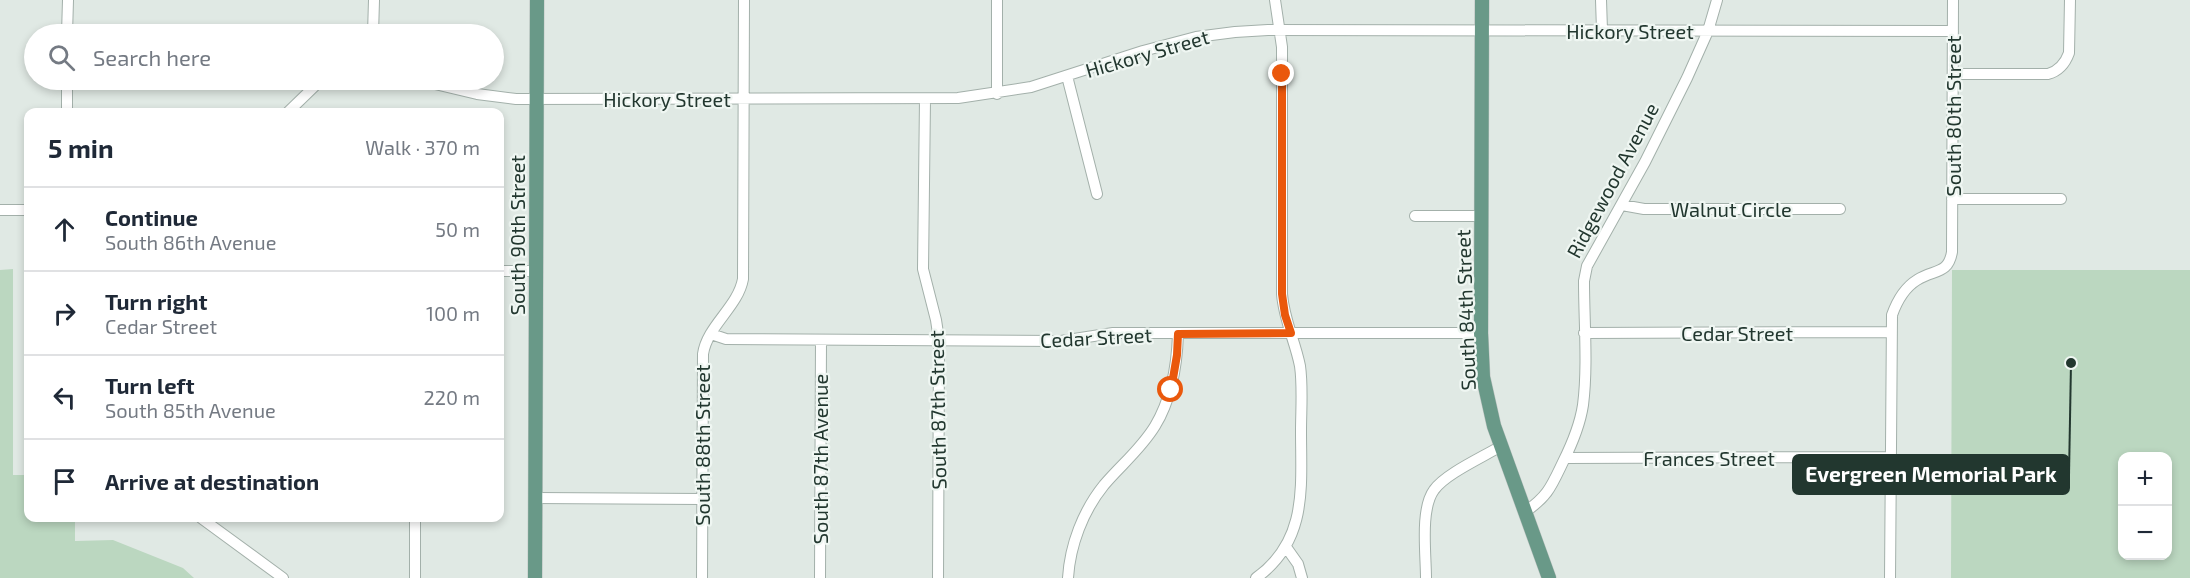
<!DOCTYPE html>
<meta charset="utf-8">
<style>
body{margin:0;font-family:"Exo 2",sans-serif;background:#f2f2f3;color:#1f2937}
.controls{position:absolute;right:18px;bottom:18px;display:grid;overflow:hidden;border-radius:12px;box-shadow:0 3px 9px #0003}
.controls button{width:54px;height:54px;display:grid;place-items:center;padding:0;border:0;border-bottom:2px solid #e0e1e3;background:#fff;color:#1f2937;font:30px sans-serif}
.stop{position:absolute;width:18px;height:18px;margin:-14px;border:4px solid #ea580c;border-radius:50%;background:#fff}
.stop.end{background:#ea580c;border-color:#fff;box-shadow:0 2px 6px #0008}
.list{margin:0;padding:0;list-style:none}
h2{display:flex;justify-content:space-between;align-items:center;height:78px;margin:0;padding:0 24px;font-size:26px}
h2 small{font-size:20px;font-weight:400;color:#747a83}
.list li{display:grid;grid-template-columns:39px 1fr auto;gap:18px;align-items:center;box-sizing:border-box;height:84px;padding:0 24px;border-top:2px solid #e0e1e3}
.list b{display:block;font-size:22px;white-space:nowrap}
.list p{margin:0;font-size:20px;white-space:nowrap;color:#747a83}
.list em{font-size:20px;font-style:normal;color:#747a83}
.icon{flex:none;width:33px;height:33px;fill:none;stroke:currentColor;stroke-width:2;stroke-linecap:round;stroke-linejoin:round}
.map{position:relative;flex:none;width:2190px;height:578px;overflow:hidden}
.search{position:absolute;background:#fff;box-shadow:0 3px 9px #0003;left:24px;top:24px;width:480px;height:66px;display:flex;align-items:center;gap:15px;box-sizing:border-box;padding:0 21px;border-radius:33px;color:#747a83;font-size:22px}
.panel{position:absolute;background:#fff;box-shadow:0 3px 9px #0003;left:24px;top:108px;width:480px;height:414px;border-radius:12px}
.map>svg:first-child{display:block}
.green{fill:#bbd7c0;fill-rule:evenodd}
.lines{fill:none;stroke-linecap:round;stroke-linejoin:round}
.minor-casing{stroke:#a3b0aa;stroke-width:12}
.major-casing{stroke:#bdc3c1;stroke-width:15}
.minor{stroke:#fff;stroke-width:10}
.major{stroke:#699988;stroke-width:14}
.route{stroke:#ea580c;stroke-width:8}
.labels{text-anchor:middle;dominant-baseline:central;stroke-width:4.5;stroke-linejoin:round;paint-order:stroke}
.street-label{font-size:20px;fill:#22372f;stroke:#eff6f2}
.leader{fill:none;stroke:#22372f;stroke-width:2}
.callout-dot{fill:#22372f;stroke:#eff6f2;stroke-width:2}
.callout{fill:#22372f;stroke:#22372f;stroke-width:2}
.callout-label{font-size:21px;text-anchor:middle;font-weight:bold;fill:#fff}
</style>
<div class="map">
<svg width="2190" height="578" viewBox="0 0 2190 578">
<rect width="100%" height="100%" fill="#e0e9e4"/>
<path class="green" d="M13,269v206h15v43h47v23l38,-1 70,28 11,10h-194v-308z
M1952,270h238v308h-239zM2122,456h46v100h-46z"/>
<g class="lines">
<g class="minor-casing">
<path id="minor" d="M997,0v94
M1601,0l1,30
M67,34l1,-34
M373,34l1,-34
M1953,74h95c11,-3 17,-10 21,-21l1,-53
M1067,76l30,118
M418,80l59,14 39,5 442,-1 73,-11 112,-36 53,-14 39,-5 33,-2 685,1
M925,99l-2,170 13,51 3,20 -1,238
M67,112v-32
M288,112l33,-32
M1952,199h109
M1622,205l22,4h196
M0,210h28
M1415,216h66
M500,271h36
M1584,333l306,-1
M711,334l15,5 335,2 52,-8h368
M1565,458l325,-1
M535,498l167,1
M1525,512c23,-16 26,-25 38,-50 9,-18 17,-37 20,-57 5,-39 1,-84 1,-124l3,-15 58,-104 42,-84 21,-47 9,-31
M201,518l82,60
M415,518v60
M1286,547l12,17 4,14
M702,578l1,-224c4,-28 35,-47 40,-75l1,-279
M820,578l1,-238
M1068,578c2,-33 15,-67 36,-93 17,-20 37,-36 51,-59 17,-28 22,-60 23,-92
M1256,578c52,-37 45,-91 45,-147 0,-21 2,-44 -1,-65 -5,-25 -16,-46 -18,-72v-247l-7,-47
M1426,578c0,-24 -6,-69 8,-88 11,-16 49,-33 67,-44
M1890,578l2,-263c5,-14 12,-27 25,-35 17,-11 31,-5 35,-28l1,-252"/>
</g>
<g class="major-casing">
<path id="major" d="M1482,0l-1,333 2,44 11,49 55,152
M535,578l2,-578"/>
</g>
<use href="#minor" class="minor"/>
<use href="#major" class="major"/>
</g>
<g class="lines">
<path class="route" d="M1171,390l6,-35 1,-21 113,-1 -6,-18 -3,-21v-220"/>
</g>
<g class="labels">
<g class="street-label">
<text x="1630" y="31">Hickory Street</text>
<text transform="translate(1147 53) rotate(-16)">Hickory Street</text>
<text x="667" y="99">Hickory Street</text>
<text transform="translate(1953 116) rotate(-90)">South 80th Street</text>
<text transform="translate(1612 180) rotate(-62)">Ridgewood Avenue</text>
<text x="1731" y="209">Walnut Circle</text>
<text transform="translate(517 235) rotate(-90)">South 90th Street</text>
<text transform="translate(1465 310) rotate(-92)">South 84th Street</text>
<text x="1737" y="333">Cedar Street</text>
<text transform="translate(1096 337) rotate(-3)">Cedar Street</text>
<text transform="translate(937 410) rotate(-91)">South 87th Street</text>
<text transform="translate(702 445) rotate(-90)">South 88th Street</text>
<text x="1709" y="458">Frances Street</text>
<text transform="translate(820 459) rotate(-90)">South 87th Avenue</text>
</g>
</g>
<path class="leader" d="M2071 363L2069 475"/>
<circle class="callout-dot" cx="2071" cy="363" r="6"/>
<rect class="callout" x="1793" y="455" width="276" height="39" rx="6"/>
<g class="callout-label">
<text x="1931" y="482">Evergreen Memorial Park</text>
</g>
</svg>
<div class="controls">
<button>+</button>
<button>−</button>
</div>
<div class="stop" style="left:1171px;top:390px"></div>
<div class="stop end" style="left:1282px;top:74px"></div>
<div class="search"><svg class="icon" aria-label="search" viewBox="0 0 24 24"><circle cx="10" cy="10" r="6"/><path d="M15 15l6 6"/></svg>Search here</div>
<section class="panel">
<h2>5 min<small>Walk · 370 m</small></h2>
<ul class="list">
<li><svg class="icon" aria-label="ahead" viewBox="0 0 24 24"><path d="M12 20V5M6 11l6-6 6 6"/></svg><div><b>Continue</b><p>South 86th Avenue</p></div><em>50 m</em></li>
<li><svg class="icon" aria-label="right" viewBox="0 0 24 24"><path d="M7 20v-9h11M14 6l5 5-5 5"/></svg><div><b>Turn right</b><p>Cedar Street</p></div><em>100 m</em></li>
<li><svg class="icon" aria-label="left" viewBox="0 0 24 24"><path d="M17 20v-9H6M10 6l-5 5 5 5"/></svg><div><b>Turn left</b><p>South 85th Avenue</p></div><em>220 m</em></li>
<li><svg class="icon" aria-label="arrive" viewBox="0 0 24 24"><path d="M6 21V4h12l-3 4 3 4H6"/></svg><div><b>Arrive at destination</b></div></li>
</ul>
</section>
</div>
